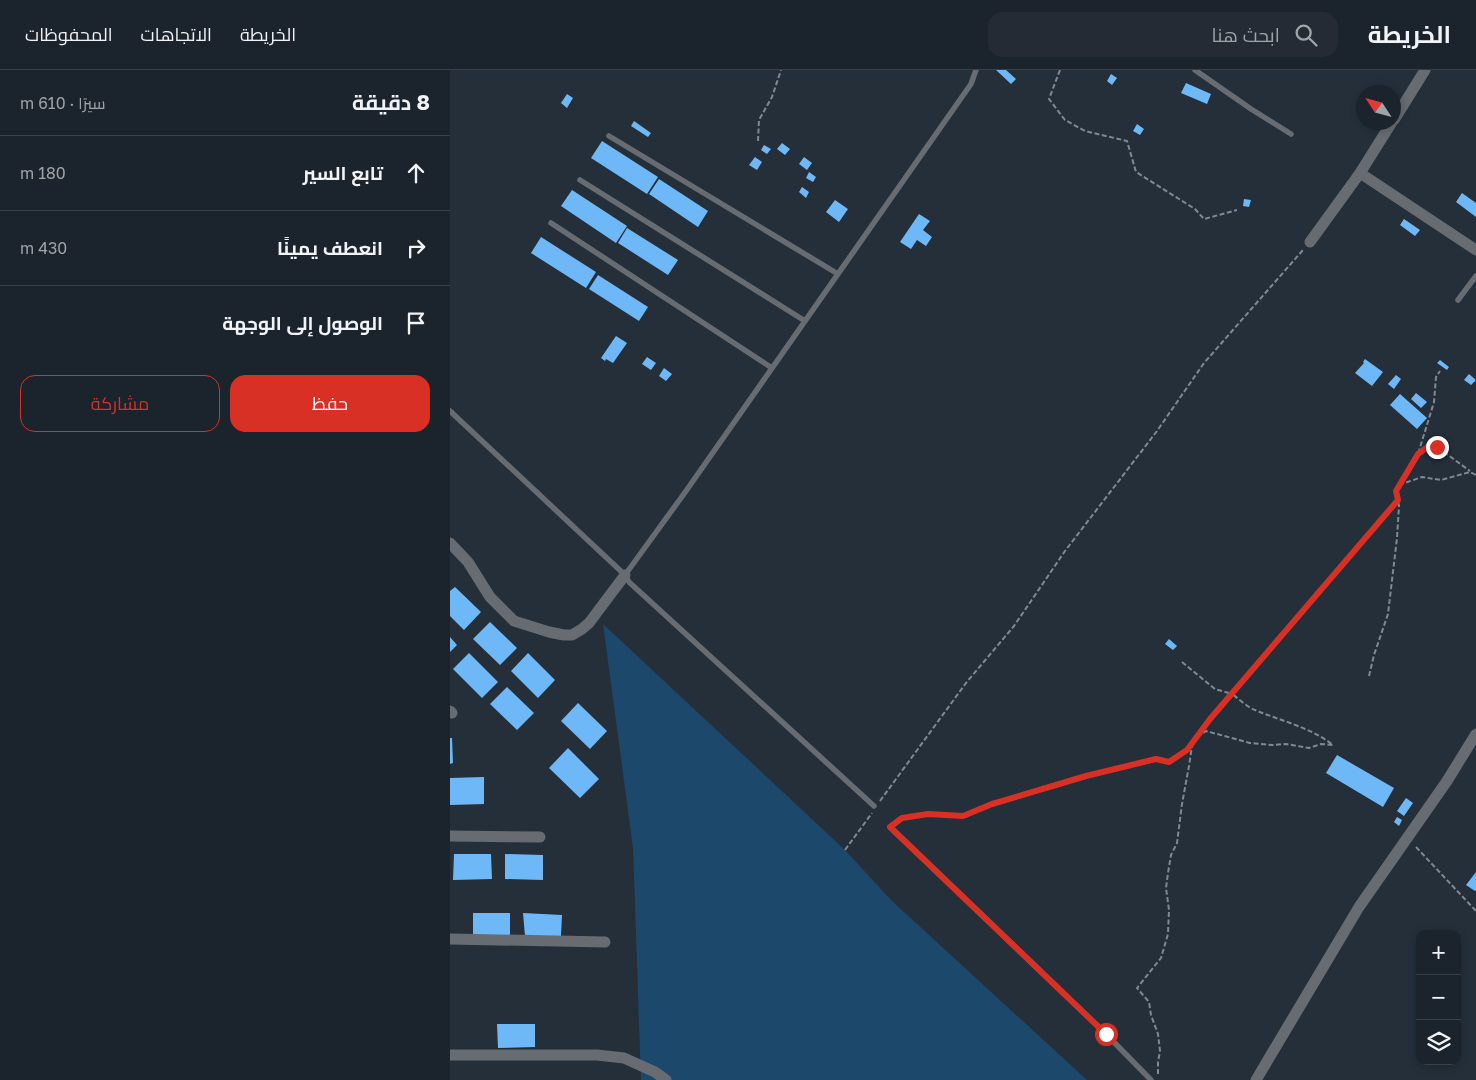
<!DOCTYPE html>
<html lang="ar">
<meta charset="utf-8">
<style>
body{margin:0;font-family:"Golos Text",Cairo,sans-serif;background:#242b34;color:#f1f3f6;direction:rtl}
.controls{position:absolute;right:15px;bottom:15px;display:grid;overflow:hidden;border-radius:10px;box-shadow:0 2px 8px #0003}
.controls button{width:45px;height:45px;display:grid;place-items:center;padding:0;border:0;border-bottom:1px solid #394048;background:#1b232c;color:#f1f3f6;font:25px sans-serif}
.compass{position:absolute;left:906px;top:15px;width:45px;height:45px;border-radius:50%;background:#1b232c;box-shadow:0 2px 8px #0003;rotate:306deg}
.stop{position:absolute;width:15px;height:15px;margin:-11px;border:4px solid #d93025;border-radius:50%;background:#fff}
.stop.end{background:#d93025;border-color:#fff;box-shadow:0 1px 5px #0008}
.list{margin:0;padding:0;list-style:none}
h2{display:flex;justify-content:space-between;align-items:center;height:65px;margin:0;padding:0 20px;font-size:21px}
h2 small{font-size:16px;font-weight:400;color:#a0a4a9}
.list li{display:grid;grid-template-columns:32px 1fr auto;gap:15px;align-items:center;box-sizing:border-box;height:75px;padding:0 20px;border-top:1px solid #394048}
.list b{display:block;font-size:19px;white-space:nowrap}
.list em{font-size:16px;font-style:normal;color:#a0a4a9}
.actions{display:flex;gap:10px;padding:15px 20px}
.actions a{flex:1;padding:11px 0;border:1px solid #d93025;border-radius:15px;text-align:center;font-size:18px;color:#d93025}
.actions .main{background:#d93025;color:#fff}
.icon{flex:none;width:28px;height:28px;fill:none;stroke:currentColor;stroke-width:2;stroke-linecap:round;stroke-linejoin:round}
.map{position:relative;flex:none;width:1026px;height:1010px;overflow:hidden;direction:ltr}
header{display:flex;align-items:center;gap:30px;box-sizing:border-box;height:70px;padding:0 25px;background:#1b232c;border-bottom:1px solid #394048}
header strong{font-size:24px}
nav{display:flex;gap:28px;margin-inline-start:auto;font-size:18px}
.search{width:350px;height:45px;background:#242b34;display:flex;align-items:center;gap:12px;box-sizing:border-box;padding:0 18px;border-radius:15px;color:#a0a4a9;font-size:19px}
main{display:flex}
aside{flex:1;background:#1b232c}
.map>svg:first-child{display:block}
.green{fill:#1c486c}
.building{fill:#6fb8f8}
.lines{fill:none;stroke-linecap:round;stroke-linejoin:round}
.path{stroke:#808992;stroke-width:2;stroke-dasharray:5 2.5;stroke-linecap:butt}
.service{stroke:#676c72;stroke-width:5.5}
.minor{stroke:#676c72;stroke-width:11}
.route{stroke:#d93025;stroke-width:6}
</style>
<header>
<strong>الخريطة</strong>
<div class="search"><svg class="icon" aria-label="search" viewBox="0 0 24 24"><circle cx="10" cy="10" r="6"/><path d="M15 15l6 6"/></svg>ابحث هنا</div>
<nav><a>الخريطة</a><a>الاتجاهات</a><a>المحفوظات</a></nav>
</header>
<main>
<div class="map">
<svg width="1026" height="1010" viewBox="0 0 1026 1010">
<rect width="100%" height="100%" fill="#242f3a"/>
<path class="green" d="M153,554l242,226 46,50 196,180h-446l-8,-232z"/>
<path class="building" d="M546,0h10l10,9 -5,5z
M661,4l6,4 -5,7 -5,-4z
M736,13l25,11 -4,10 -26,-11z
M117,24l6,4 -6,10 -6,-5z
M184,51l17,12 -3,4 -17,-11z
M687,54l7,5 -4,6 -7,-4z
M152,71l56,36 -11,17 -56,-36z
M332,73l8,6 -5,6 -8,-6z
M314,75l7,4 -4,5 -6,-4z
M305,87l7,5 -5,8 -8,-5z
M354,87l8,6 -5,7 -8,-6z
M359,102l7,5 -3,5 -7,-4z
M209,109l49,32 -10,16 -49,-33z
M352,117l7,5 -3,6 -7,-6z
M122,120l55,36 -11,17 -55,-37z
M1012,123l14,10v14l-20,-15z
M794,129l7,1 -2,7 -6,-1z
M385,130l13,9 -9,13 -13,-10z
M469,144l11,7 -7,9 9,7 -6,9 -9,-6 -6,9 -11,-7z
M954,149l16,11 -5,6 -15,-11z
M177,158l51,32 -10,15 -50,-32z
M91,167l55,35 -10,16 -55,-35z
M148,205l50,32 -9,14 -50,-32z
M166,266l11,7 -14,20 -7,-4 -1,2 -4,-3z
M197,287l9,6 -5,7 -9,-6z
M915,289l18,13 -11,14 -17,-13 9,-10 -1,-1z
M990,290l9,7 -2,3 -10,-7z
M214,298l8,6 -6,7 -7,-5z
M1019,304l7,6 -5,5 -7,-5z
M946,305l5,4 -7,10 -6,-5z
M966,323l11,9 -6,6 -10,-9z
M950,324l27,24 -10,11 -27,-24z
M5,517l26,25 -17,18 -14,-14v-25z
M40,552l27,26 -17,17 -27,-26z
M0,567l7,8 -7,7z
M719,569l8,7 -4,4 -8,-6z
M19,583l29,29 -16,16 -29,-29z
M78,583l27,27 -17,18 -27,-27z
M57,617l27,26 -17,17 -27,-26z
M128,633l29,28 -17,18 -29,-28z
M0,668h2l1,25 -3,1z
M118,678l31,31 -19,19 -31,-30z
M887,685l57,33 -11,19 -57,-34z
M34,707v27l-34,1v-27z
M956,728l7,5 -9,13 -7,-5z
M947,747l5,3 -3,6 -5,-4z
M4,784h37l1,25 -39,1z
M55,784l38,1v25l-38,-1z
M1026,802v18l-1,1 -9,-6z
M23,843h37v24l-37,-1z
M73,843l39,2 -1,21h-36z
M47,954h38v23l-37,1z"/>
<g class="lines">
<path class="path" d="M610,0l-11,29 16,21 20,11 42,10 9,31 59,37 9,10 33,-9
M308,71l1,-21 13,-23 9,-27
M968,384l11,-8 8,1 33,24
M949,415l23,-8 19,3 29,-8 6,3
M732,592l33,27 17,5 -33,40
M919,606l5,-21 14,-41 9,-76 2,-32 -3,-15 22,-37 16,-52 2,-25 4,-6
M747,667l9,-6 44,12 22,2 14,-1 23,4 12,-4 12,1c-23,-18 -52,-24 -78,-35 -8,-3 -16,-11 -23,-16l166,-194
M430,731l86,-118 48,-57 51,-75 92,-120 47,-68 99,-113
M446,753l6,-4 26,-5 35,2 29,-12 94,-28 69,-17 14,3 18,-12 9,-12
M966,777l60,64
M395,780l27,-37
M708,1004v-12l2,-11 -2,-17 -7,-19 -2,-13 -12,-14 24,-30 7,-24 1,-24 -3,-22 2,-15 3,-18 6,-12 5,-39 7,-38 3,-20"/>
<path class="service" d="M745,0l56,39 40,25
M159,66l229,138
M130,110l225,141
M101,153l221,145
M1008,230l18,-24
M0,341l175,164 4,7 245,224
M175,505l61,-84 285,-407 5,-14
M440,757l216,207 45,46"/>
<path class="minor" d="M944,50l31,-50
M910,103l116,77
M860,172l50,-69 32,-51
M0,473l18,19 22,35 24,24 35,11 15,3h8l10,-6 7,-6 36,-48
M0,641l2,2
M0,766l90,1
M0,869l155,3
M0,985h147l27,3 31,14 11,8
M806,1010l103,-173 88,-126 29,-47"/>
</g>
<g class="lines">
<path class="route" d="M656,964l-216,-207 12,-9 26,-4 35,2 29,-12 94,-28 70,-17 13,3 18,-12 23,-31 188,-219 -2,-9 22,-37 11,-8 8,1"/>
</g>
</svg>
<div class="controls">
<button>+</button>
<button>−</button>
<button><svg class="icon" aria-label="layers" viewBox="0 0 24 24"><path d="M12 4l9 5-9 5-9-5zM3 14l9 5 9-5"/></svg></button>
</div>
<svg class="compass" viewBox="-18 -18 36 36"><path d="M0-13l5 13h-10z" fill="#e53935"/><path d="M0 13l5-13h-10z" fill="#a0a4a9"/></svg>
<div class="stop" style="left:656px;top:964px"></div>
<div class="stop end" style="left:987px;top:377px"></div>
</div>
<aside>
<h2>8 دقيقة<small>سيرًا · 610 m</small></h2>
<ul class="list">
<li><svg class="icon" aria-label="ahead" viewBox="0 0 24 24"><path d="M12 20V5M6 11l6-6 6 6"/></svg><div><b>تابع السير</b></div><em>180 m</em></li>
<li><svg class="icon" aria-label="right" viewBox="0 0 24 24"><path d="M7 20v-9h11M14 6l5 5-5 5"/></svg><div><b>انعطف يمينًا</b></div><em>430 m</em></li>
<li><svg class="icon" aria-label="arrive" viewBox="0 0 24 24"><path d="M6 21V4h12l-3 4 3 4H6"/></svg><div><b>الوصول إلى الوجهة</b></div></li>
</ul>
<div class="actions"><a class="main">حفظ</a><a>مشاركة</a></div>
</aside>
</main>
